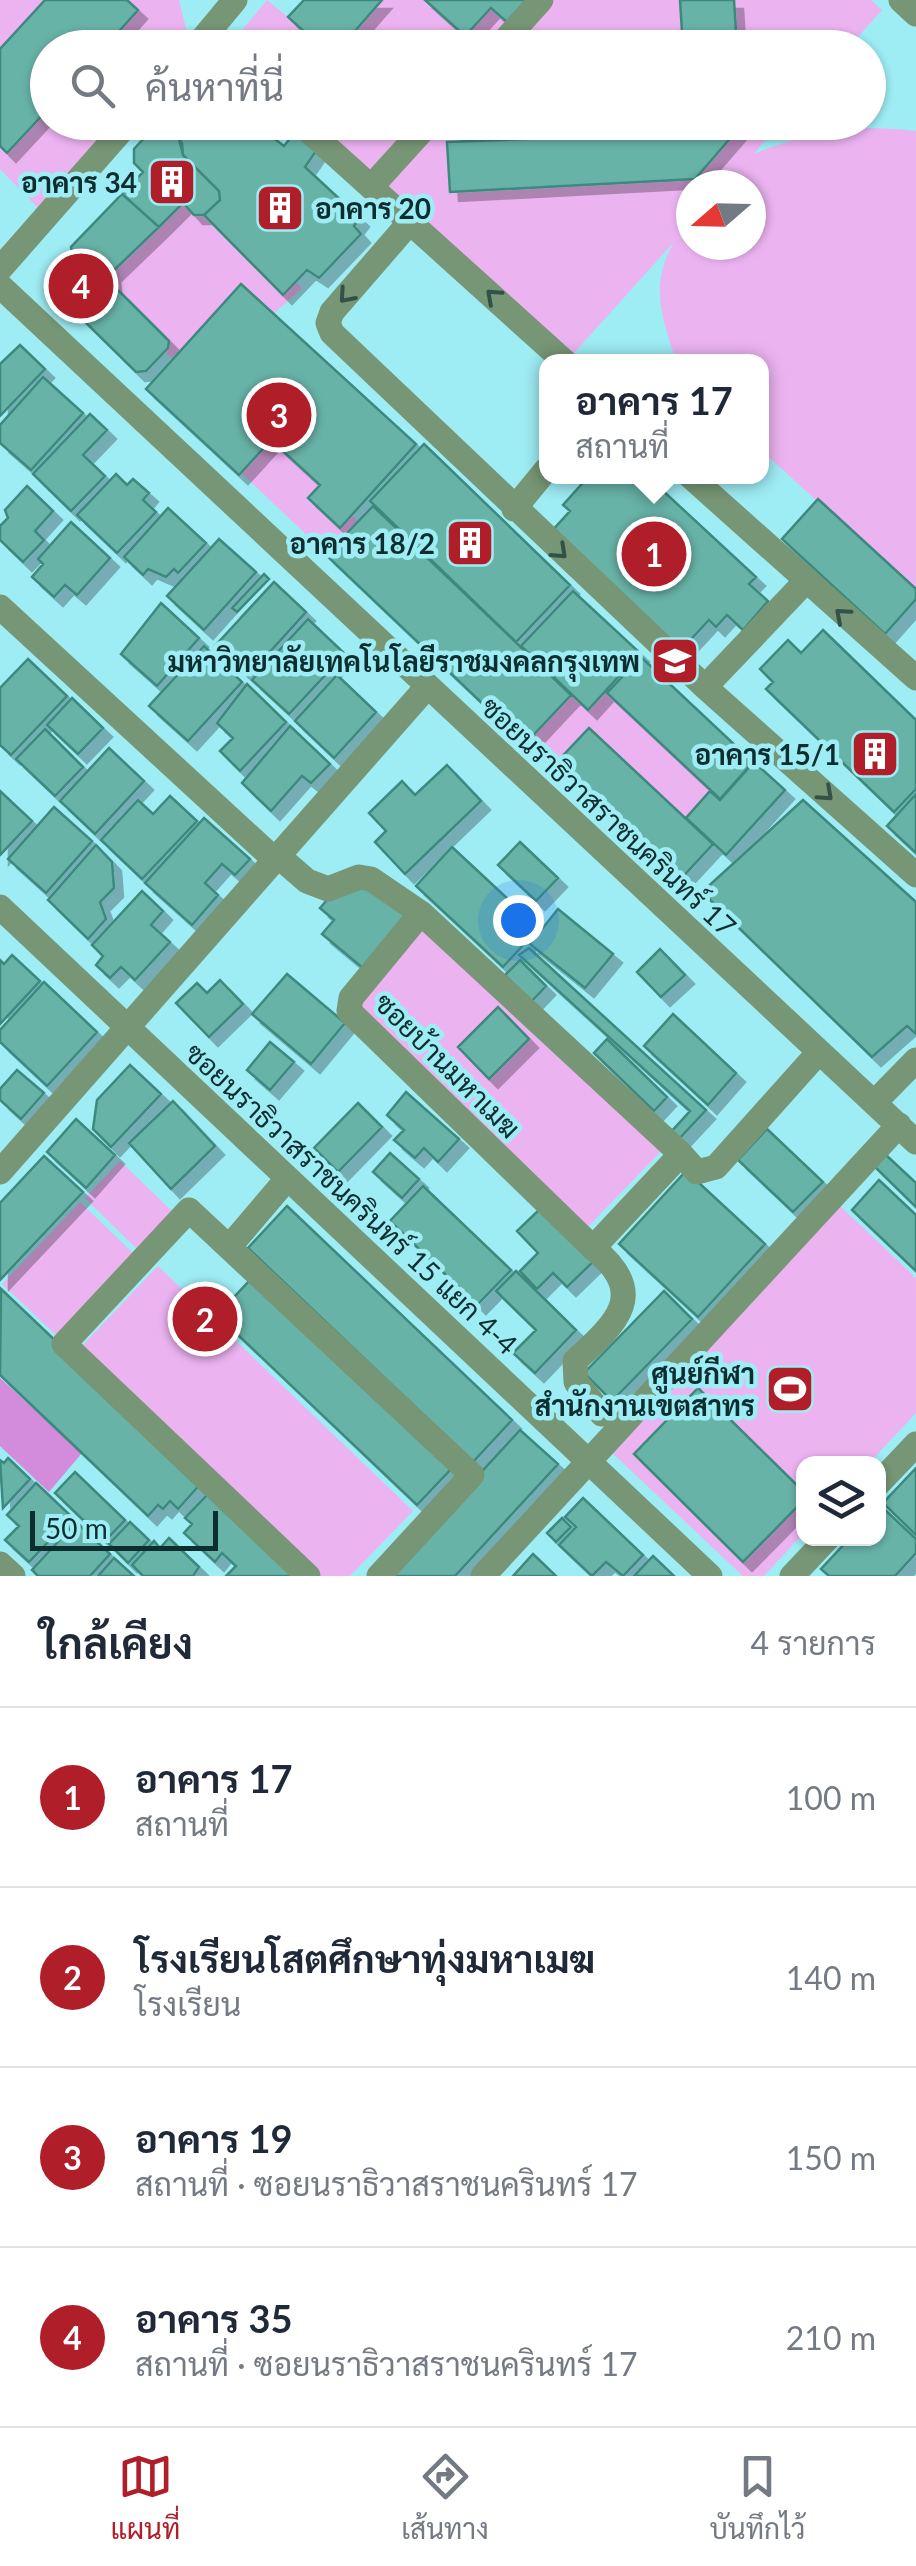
<!DOCTYPE html>
<html lang="th">
<meta charset="utf-8">
<style>
body{margin:0;font-family:Lato,Sarabun,sans-serif;background:#f2f2f3;color:#1f2937}
.controls{position:absolute;right:30px;bottom:30px;display:grid;overflow:hidden;border-radius:20px;box-shadow:0 2px 8px #0004}
.controls button{width:90px;height:90px;display:grid;place-items:center;padding:0;border:0;border-bottom:2px solid #e0e1e3;background:#fff;color:#1f2937;font:50px sans-serif}
.compass{position:absolute;left:676px;top:170px;width:90px;height:90px;border-radius:50%;background:#fff;box-shadow:0 2px 8px #0004;rotate:250deg}
.scale{position:absolute;left:30px;bottom:25px;width:188px;box-sizing:border-box;padding-left:10px;border:5px solid #0d2e31;border-top:0;font-size:28px;line-height:35px;white-space:nowrap;color:#0d2e31;-webkit-text-stroke:8px #9eecf4;paint-order:stroke}
.you{position:absolute;left:518px;top:920px;width:35px;height:35px;margin:-25px;border:8px solid #fff;border-radius:50%;background:#1a73e8;box-shadow:0 0 0 15px #1a73e833}
.badge{display:grid;place-items:center;width:65px;height:65px;border-radius:50%;background:#b01e2a;color:#fff;font-size:32px;font-weight:700}
.pin{position:absolute;translate:-50% -50%;border:5px solid #fff;box-shadow:0 2px 10px #0006}
.popup{position:absolute;left:539px;top:354px;width:230px;height:130px;box-sizing:border-box;display:grid;place-content:center;border-radius:20px;background:#fff;filter:drop-shadow(0 2px 8px #0005);font-size:32px;white-space:nowrap;color:#747a83}
.popup b{font-size:38px;color:#1f2937}
.popup::after{content:'';position:absolute;left:50%;top:100%;margin-left:-20px;border:20px solid transparent;border-top-color:#fff}
.list{margin:0;padding:0;list-style:none}
h2{display:flex;justify-content:space-between;align-items:center;height:130px;margin:0;padding:0 40px;font-size:42px}
h2 small{font-size:32px;font-weight:400;color:#747a83}
.list li{display:grid;grid-template-columns:65px 1fr auto;gap:30px;align-items:center;box-sizing:border-box;height:180px;padding:0 40px;border-top:2px solid #e0e1e3}
.list b{display:block;font-size:38px;white-space:nowrap}
.list p{margin:0;font-size:32px;white-space:nowrap;color:#747a83}
.list em{font-size:32px;font-style:normal;color:#747a83}
.icon{flex:none;width:55px;height:55px;fill:none;stroke:currentColor;stroke-width:2;stroke-linecap:round;stroke-linejoin:round}
.map{position:relative;flex:none;width:916px;height:1576px;overflow:hidden}
.search{position:absolute;background:#fff;box-shadow:0 2px 8px #0004;left:30px;right:30px;top:30px;height:110px;display:flex;align-items:center;gap:25px;box-sizing:border-box;padding:0 35px;border-radius:55px;color:#747a83;font-size:38px}
.sheet{height:850px;background:#fff}
nav{display:flex;justify-content:space-around;align-items:center;box-sizing:border-box;height:140px;border-top:2px solid #e0e1e3;background:#fff;font-size:28px;color:#747a83}
nav a{display:grid;justify-items:center;gap:5px}
nav .on{color:#b01e2a}
.map>svg:first-child{display:block}
.green{fill:#ecb3f1;fill-rule:evenodd}
.forest{fill:#d38bdb}
.building{fill:#68b3a8;stroke:#3c897e;stroke-width:2.5;filter:url(#shadow)}
.lines{fill:none;stroke-linecap:round;stroke-linejoin:round}
.minor{stroke:#779675;stroke-width:25}
.oneway{stroke:#325249}
.labels{text-anchor:middle;dominant-baseline:central;stroke-width:9;stroke-linejoin:round;paint-order:stroke}
.poi-label{font-size:28px;font-weight:bold;fill:#0d2e31;stroke:#9eecf4;text-anchor:end}
.street-label{font-size:28px;fill:#0d2e31;stroke:#9eecf4}
</style>
<div class="map">
<svg width="916" height="1576" viewBox="0 0 916 1576">
<defs>
<filter id="shadow"><feDropShadow dx="9" dy="9" stdDeviation="0" flood-color="#0004"/></filter>
</defs>
<rect width="100%" height="100%" fill="#9eecf4"/>
<path class="green" d="M0,0h179l9,37 -9,10 -131,1v74l65,1 -75,85 -38,-39z
M267,0l21,17 16,-17h567l11,10 -34,38h-606l-4,-13z
M309,123h471l-26,31c60,-24 97,-30 162,-23v460l-154,-140v-89l-86,-1c-14,-45 -27,-75 -2,-119l-101,112zM691,185h60v60h-60z
M183,183l119,105 -36,33 -86,45 -76,-76 2,-28z
M264,432l100,95 -31,33 -100,-95z
M581,665l140,118 -45,54 -88,-100 -34,34 -35,-33z
M422,921l242,227 -80,83 -230,-227z
M120,1161l56,54 -35,38 -56,-55z
M80,1202l55,53 -77,82 -56,-53z
M838,1204l78,74v135l-47,50 -65,1 -1,70 -39,42h-21l-135,-127z
M158,1266l255,245 -63,65h-29l-239,-230z"/>
<path class="forest" d="M0,1378l82,75 -33,39 -49,-46z"/>
<path class="building" d="M45,0h82l11,10 -34,38h-56v61l-41,44 -7,-7v-97z
M304,0h78l-42,48h-18l-34,-31z
M425,0h102l-20,22 -16,-14 -26,28z
M680,0h54l3,48h-54z
M193,122h60l31,24 11,-14 21,19 -11,16 55,51 -6,8 7,8 -42,44 -12,-8 -24,25 -79,-80 16,-15 -1,-9 -36,-36 -4,-16z
M509,122h119v3l-119,5z
M661,122h79v5l-45,52 -245,13 -3,-50 216,-8z
M157,124l10,2 15,17 1,12 36,36 1,9 -16,15h-10l-11,-12 -24,24 -37,-33 21,-22 -9,-9v-14z
M122,194l37,33 -48,46 2,17 6,1 50,50 -1,7 -22,23 -10,1 -60,-59v-21l-20,1 -8,-10 4,-11 23,-1 -4,-24z
M241,284l175,160 -76,84 -32,-30 12,-13 -49,-45 -32,35 -93,-86z
M20,345l25,24 -45,47v-52z
M43,377l40,36 -52,57 -31,-27v-18z
M90,414l17,16 -24,25 22,21 -34,35 -38,-37z
M424,444l146,141 -54,57 -146,-141z
M116,474l11,11 6,-6 16,14 -6,7 13,12 -39,41 -40,-38z
M589,476h58l109,101 -7,7 19,17 -25,29 -16,-15 -11,12 -7,-7 -28,30 -130,-118 19,-21 -7,-6z
M27,486l26,25 -18,20 9,9 -21,22 -23,-22v-14l8,-8 -3,-8z
M818,499l98,90v10l-31,35 -103,-95z
M373,506l198,189 -46,49 -199,-189z
M168,508l38,35 -28,30 -4,-4 -8,8 -18,-8 -5,6 -19,-18z
M71,522l39,36 -33,37 -12,-10 -11,12 -22,-20 11,-13 -5,-5z
M219,539l37,33 -52,58 -37,-34z
M264,574l5,5 -32,33 -5,-4z
M274,582l32,30 -58,64 -33,-30z
M573,591l67,62 -52,57 -67,-64z
M161,603l38,35 -42,48 -36,-32z
M308,619l37,35 -56,60 -37,-34z
M823,630l93,90v69l-22,23 -128,-123 7,-7 -13,-13 28,-29 13,13z
M204,646l38,36 -54,59 -39,-35z
M641,657l112,105 -33,37 -113,-106z
M28,659l39,37 -56,59 -11,-10v-57z
M337,675l39,37 -42,46 -39,-37z
M247,684l39,38 -46,49 -20,-20 13,-13 -16,-15z
M72,698l31,30 -25,26 -31,-29z
M290,726l40,38 -19,19 -9,-7 -31,35 -29,-28z
M589,728l124,116 -36,39 -124,-117z
M45,729l38,38 -28,29 -39,-37z
M109,748l35,33 -49,53 -35,-33z
M754,762l31,28 -59,65 -40,-37 24,-27 10,9z
M447,765l34,36 -76,73 -30,-32 11,-11 -17,-18 33,-32 13,14z
M0,791l32,30 -32,34z
M916,794v59l-29,-27z
M170,796l27,25 -55,58 -41,-39 37,-40 15,14z
M803,800l113,102v132l-9,-8 -35,31 -170,-165z
M54,807l38,34 -46,52 -38,-34z
M204,818l46,41 -15,16 -13,-11 -17,19 13,12 -26,30 -47,-42z
M520,842l38,36 -22,23 -38,-36z
M96,845l16,17 2,26 -14,14 6,17 -18,20 -40,-39z
M452,847l87,81 -36,39 -87,-81z
M372,887l35,30 -43,52 -42,-35 12,-14 -14,-12 13,-15z
M142,891l21,20 -12,14 19,17 -35,38 -14,-13 -11,11 -14,-13 7,-9 -11,-11z
M558,909l55,45 -28,34 -55,-44z
M529,948l177,162 -27,29 -8,-7 19,-21 -171,-156z
M660,949l25,26 -24,22 -24,-25z
M12,955l28,26 -40,43v-64l4,4z
M520,960l26,26 -15,16 -26,-27z
M287,974l58,49 -34,41 -59,-50z
M220,980l23,24 -34,33 -33,-34 21,-20 10,10z
M44,982l53,50 -50,54 -47,-44v-12z
M498,1007l31,32 -40,40 -31,-32z
M673,1014l63,59 -28,32 -64,-59z
M607,1039l60,58 -13,14 -60,-58z
M270,1042l24,20 -24,28 -23,-20z
M130,1065l31,29 -50,53 -18,-18 4,-29z
M17,1070l27,23 -23,26 -21,-19v-11z
M406,1092l53,47 -21,23 -14,-14 -9,10 -21,-18 10,-10 -17,-15z
M173,1101l42,45 -44,43 -42,-46z
M358,1103l24,24 -44,45 -24,-24z
M76,1119l39,36 -29,33 -39,-36z
M767,1129l56,53 -30,30 -55,-52z
M390,1153l29,26 -17,19 -29,-26z
M886,1155l30,28v24l-42,-41z
M44,1156l39,36 -83,88v-77z
M686,1171l79,73 -67,73 -79,-73z
M879,1180l37,35v56l-64,-61z
M423,1186l88,84 -34,35 -87,-84z
M287,1206l225,214 -39,42 -225,-214z
M542,1207l52,54 -27,26 -14,-14 -16,16 -17,-18 18,-18 -21,-22z
M516,1271l60,59 -41,43 -22,-20 23,-23 -40,-39z
M252,1278l200,190 -35,37 -200,-190z
M1,1289l202,192 -25,28 -8,-8 -7,8 -5,-4 -10,11 -148,-141z
M664,1291l28,28 -80,82 -28,-28z
M698,1388l106,104v8l-61,62 -109,-108z
M520,1430l38,34 -103,112h-62l-4,-4z
M8,1458l22,21 -27,29 -3,-48 4,3z
M916,1468v67l-33,-32z
M75,1472l50,48 -20,21 -50,-48z
M36,1483l36,34 -43,45 -24,-22 14,-14 -12,-11z
M208,1494l88,82h-70l10,-10 -14,-13 -7,9 -31,-29 8,-9 -7,-6z
M583,1498l60,57 -20,21 -17,-14 -14,14 -33,-31 17,-18 -11,-10z
M880,1505l36,34v14l-21,23h-66l-8,-7 28,-30h29z
M562,1518l9,9 -15,15 -9,-9z
M76,1522l34,32 -20,22h-52l-6,-6z
M130,1522l19,18 -21,23 -19,-19z
M169,1538l30,29 -6,9h-50l-11,-11 22,-24 6,7z
M533,1554l23,22h-43z
M653,1556l21,20h-40z
M114,1558l20,18h-36z"/>
<g class="lines">
<path class="minor" d="M901,0l15,14
M195,48l40,-48
M498,48l43,-48
M299,122l266,240
M371,187l59,-65
M410,222l-78,90 -4,11 4,10 373,354 211,188
M0,269l129,-147
M0,286l916,856
M690,476l226,202
M514,509l32,-39
M0,607l274,252
M705,687l99,-104
M277,855l30,26 21,8 31,-12 12,2 50,34 260,241
M0,907l710,669
M421,913l-70,85 -2,13 244,237 88,-94 16,18 19,-5 103,-115
M874,1103l42,-43
M0,1172l426,-484
M230,1246l57,-67
M593,1248c56,45 25,74 -18,113l1,21 26,32
M878,1484l38,-40
M0,1564l13,12
M308,1576l-244,-232 125,-134 283,265 -93,101
M483,1576l416,-451
M792,1576l35,-37"/>
</g>
<defs><path id="oneway-chevron" d="M-2-3.5L2.5 0L-2 3.5" fill="none" stroke-width="1.6" stroke-linecap="round" stroke-linejoin="round" transform="scale(2.5)"/></defs>
<g class="oneway">
<use href="#oneway-chevron" transform="translate(346 296) rotate(131)"/>
<use href="#oneway-chevron" transform="translate(493 296) rotate(-138)"/>
<use href="#oneway-chevron" transform="translate(560 552) rotate(43)"/>
<use href="#oneway-chevron" transform="translate(842 615) rotate(-139)"/>
<use href="#oneway-chevron" transform="translate(826 794) rotate(42)"/>
</g>
<defs>
<g id="building-square" transform="scale(2.5)"><rect x="-9" y="-9" width="18" height="18" rx="4" fill="#b01e2a" stroke="#9eecf4"/><path d="M-4-6H4V6H1V3H-1V6H-4ZM-2.5-4.3h1.7v1.8h-1.7ZM.8-4.3h1.7v1.8H.8ZM-2.5-1h1.7V.8h-1.7ZM.8-1h1.7V.8H.8Z" fill="#fff"/></g>
<g id="university-square" transform="scale(2.5)"><rect x="-9" y="-9" width="18" height="18" rx="4" fill="#b01e2a" stroke="#9eecf4"/><path d="M0-5L7-2L0 1L-7-2ZM-4 1L0 2.5L4 1V4Q0 6-4 4Z" fill="#fff"/></g>
<g id="stadium-square" transform="scale(2.5)"><rect x="-9" y="-9" width="18" height="18" rx="4" fill="#b01e2a" stroke="#9eecf4"/><path d="M0-5a6.5 5 0 1 0 0 10a6.5 5 0 1 0 0-10ZM-3.5-1.8h7v3.6h-7Z" fill="#fff"/></g>
</defs>
<g fill-rule="evenodd">
<use href="#building-square" x="172" y="182"/>
<use href="#building-square" x="280" y="208"/>
<use href="#building-square" x="470" y="543"/>
<use href="#university-square" x="675" y="661"/>
<use href="#building-square" x="875" y="754"/>
<use href="#stadium-square" x="790" y="1389"/>
</g>
<g class="labels">
<g class="poi-label">
<text x="137" y="182">อาคาร 34</text>
<text x="315" y="208" text-anchor="start">อาคาร 20</text>
<text x="435" y="543">อาคาร 18/2</text>
<text x="640" y="661">มหาวิทยาลัยเทคโนโลยีราชมงคลกรุงเทพ</text>
<text x="840" y="754">อาคาร 15/1</text>
<text x="755" y="1373">ศูนย์กีฬา<tspan x="755" dy="32">สำนักงานเขตสาทร</tspan></text>
</g>
<g class="street-label">
<text transform="translate(609 816) rotate(43)">ซอยนราธิวาสราชนครินทร์ 17</text>
<text transform="translate(448 1065) rotate(45)">ซอยบ้านมหาเมฆ</text>
<text transform="translate(352 1198) rotate(43)">ซอยนราธิวาสราชนครินทร์ 15 แยก 4-4</text>
</g>
</g>
</svg>
<div class="controls">
<button><svg class="icon" aria-label="layers" viewBox="0 0 24 24"><path d="M12 4l9 5-9 5-9-5zM3 14l9 5 9-5"/></svg></button>
</div>
<svg class="compass" viewBox="-18 -18 36 36"><path d="M0-13l5 13h-10z" fill="#e53935"/><path d="M0 13l5-13h-10z" fill="#747a83"/></svg>
<div class="scale">50 m</div>
<div class="you"></div>
<div class="pin badge" style="left:654px;top:554px">1</div>
<div class="popup"><b>อาคาร 17</b>สถานที่</div>
<div class="pin badge" style="left:205px;top:1319px">2</div>
<div class="pin badge" style="left:279px;top:415px">3</div>
<div class="pin badge" style="left:81px;top:286px">4</div>
<div class="search"><svg class="icon" aria-label="search" viewBox="0 0 24 24"><circle cx="10" cy="10" r="6"/><path d="M15 15l6 6"/></svg>ค้นหาที่นี่</div>
</div>
<section class="sheet">
<h2>ใกล้เคียง<small>4 รายการ</small></h2>
<ul class="list">
<li><span class="badge">1</span><div><b>อาคาร 17</b><p>สถานที่</p></div><em>100 m</em></li>
<li><span class="badge">2</span><div><b>โรงเรียนโสตศึกษาทุ่งมหาเมฆ</b><p>โรงเรียน</p></div><em>140 m</em></li>
<li><span class="badge">3</span><div><b>อาคาร 19</b><p>สถานที่ · ซอยนราธิวาสราชนครินทร์ 17</p></div><em>150 m</em></li>
<li><span class="badge">4</span><div><b>อาคาร 35</b><p>สถานที่ · ซอยนราธิวาสราชนครินทร์ 17</p></div><em>210 m</em></li>
</ul>
</section>
<nav>
<a class="on"><svg class="icon" aria-label="map" viewBox="0 0 24 24"><path d="M3 6l6-2 6 2 6-2v14l-6 2-6-2-6 2zM9 4v14M15 6v14"/></svg>แผนที่</a>
<a><svg class="icon" aria-label="directions" viewBox="0 0 24 24"><path d="M12 3l9 9-9 9-9-9zM9 14v-3h6M13 9l2 2-2 2"/></svg>เส้นทาง</a>
<a><svg class="icon" aria-label="saved" viewBox="0 0 24 24"><path d="M7 4h10v16l-5-4-5 4z"/></svg>บันทึกไว้</a>
</nav>
